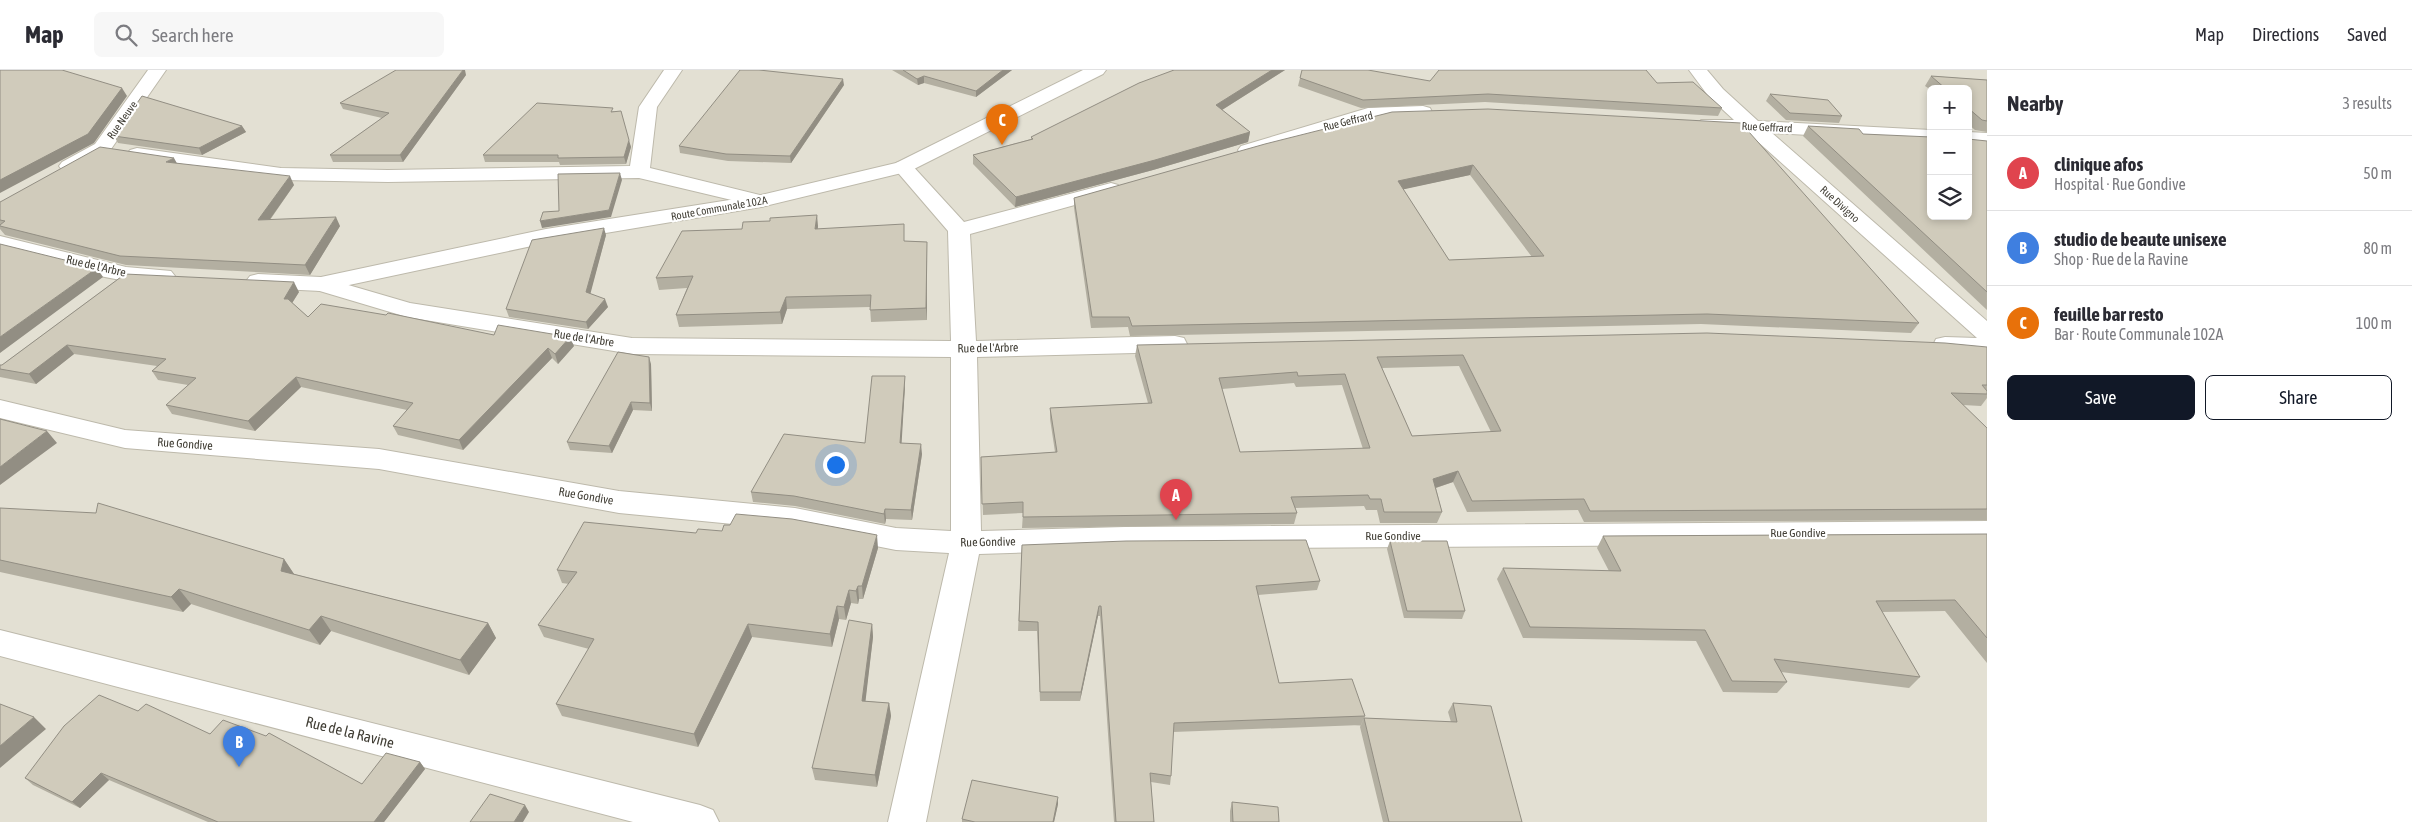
<!DOCTYPE html>
<meta charset="utf-8">
<style>
body{margin:0;font-family:"Asap Condensed",sans-serif;background:#f7f7f7;color:#2b2b33}
.controls{position:absolute;right:15px;top:15px;display:grid;overflow:hidden;border-radius:8px;box-shadow:0 2px 8px #0003}
.controls button{width:45px;height:45px;display:grid;place-items:center;padding:0;border:0;border-bottom:1px solid #e1e1e2;background:#fff;color:#2b2b33;font:25px sans-serif}
.you{position:absolute;left:835px;top:394px;width:18px;height:18px;margin:-12px;border:4px solid #fff;border-radius:50%;background:#1a73e8;box-shadow:0 0 0 8px #1a73e833}
.badge{display:grid;place-items:center;width:32px;height:32px;border-radius:50%;background:#111827;color:#fff;font-size:16px;font-weight:700}
.pin{position:absolute;translate:-50% -41px;filter:drop-shadow(0 1px 2px #0008)}
.pin::after{content:'';position:absolute;top:26px;width:18px;height:15px;background:inherit;clip-path:polygon(0 0,100% 0,50% 100%)}
.list{margin:0;padding:0;list-style:none}
h2{display:flex;justify-content:space-between;align-items:center;height:65px;margin:0;padding:0 20px;font-size:21px}
h2 small{font-size:16px;font-weight:400;color:#7c7c81}
.list li{display:grid;grid-template-columns:32px 1fr auto;gap:15px;align-items:center;box-sizing:border-box;height:75px;padding:0 20px;border-top:1px solid #e1e1e2}
.list b{display:block;font-size:19px;white-space:nowrap}
.list p{margin:0;font-size:16px;white-space:nowrap;color:#7c7c81}
.list em{font-size:16px;font-style:normal;color:#7c7c81}
.actions{display:flex;gap:10px;padding:15px 20px}
.actions a{flex:1;padding:11px 0;border:1px solid #111827;border-radius:8px;text-align:center;font-size:18px;color:#111827}
.actions .main{background:#111827;color:#fff}
.icon{flex:none;width:28px;height:28px;fill:none;stroke:currentColor;stroke-width:2;stroke-linecap:round;stroke-linejoin:round}
.map{position:relative;flex:none;width:1987px;height:752px;overflow:hidden}
header{display:flex;align-items:center;gap:30px;box-sizing:border-box;height:70px;padding:0 25px;background:#fff;border-bottom:1px solid #e1e1e2}
header strong{font-size:24px}
nav{display:flex;gap:28px;margin-inline-start:auto;font-size:18px}
.search{width:350px;height:45px;background:#f7f7f7;display:flex;align-items:center;gap:12px;box-sizing:border-box;padding:0 18px;border-radius:8px;color:#7c7c81;font-size:19px}
main{display:flex}
aside{flex:1;background:#fff}
.map>svg:first-child{display:block}
.residential{fill:#e3e0d3;fill-rule:evenodd}
.lines{fill:none;stroke-linecap:round;stroke-linejoin:round}
.minor-casing{stroke:#bdb9ab;stroke-width:2}
.tertiary-casing{stroke:#bdb9ab;stroke-width:2}
.minor{fill:#fff;fill-rule:evenodd}
.tertiary{fill:#fff;fill-rule:evenodd}
.wall{fill:#b3afa1;fill-rule:evenodd}
.shaded-wall{fill:#928e83}
.building{fill:#d0cbbb;stroke:#928e83;fill-rule:evenodd}
.labels{text-anchor:middle;dominant-baseline:central;stroke-width:4.5;stroke-linejoin:round;paint-order:stroke}
.far-street-label{font-size:11px;fill:#413e35;stroke:#fff}
.street-label{font-size:12px;fill:#413e35;stroke:#fff}
.near-street-label{font-size:15px;fill:#413e35;stroke:#fff}
</style>
<header>
<strong>Map</strong>
<div class="search"><svg class="icon" aria-label="search" viewBox="0 0 24 24"><circle cx="10" cy="10" r="6"/><path d="M15 15l6 6"/></svg>Search here</div>
<nav><a>Map</a><a>Directions</a><a>Saved</a></nav>
</header>
<main>
<div class="map">
<svg width="1987" height="752" viewBox="0 0 1987 752">
<rect width="100%" height="100%" fill="#f0eee5"/>
<path class="residential" d="M0,0h1987v752h-1987zM1931,19h37v127h-37z"/>
<g class="lines">
<g class="minor-casing">
<path id="minor" d="M148,0h18l-57,82 -33,18 -7,2 -7,-2 -3,-4 3,-4 33,-18z
M664,0h18l-25,37 -7,61 118,29 4,4 -4,4 -7,2 -122,-29 -251,4 -107,-2 -144,-20 -7,-2 -3,-4 3,-4 7,-2 144,20 107,2 242,-4 9,-59z
M1689,0h18l16,19 35,32 173,9v12l-159,-9 215,188v33l-51,-3 -3,-6 3,-6 9,-2 32,1 -230,-206 -46,-4 -3,-4 3,-4h33l-25,-23z
M1423,36l7,2 2,4 -2,4 -61,4 -121,36 -7,-2 -3,-4 3,-4 127,-38z
M1968,62l19,1v12l-19,-1z
M903,91l7,2 54,59 147,-39 7,2 3,4 -3,4 -148,41 6,107 199,-5 9,2 3,6 -3,6 -9,2 -198,5 4,174 144,-4 862,-6v22l-862,6 -146,5 -53,268h-38l61,-269 -53,-3 -101,-20 -176,-17 -240,-44 -254,-21 -125,-30v-18l125,30 254,19 240,42 176,17 101,20 55,3v-174l-319,-3 -225,-37 -94,-28 -4,-5 4,-5 8,-2 89,26 222,35 319,3 -3,-110 -55,-64 3,-4z
M0,560l700,175 13,5 6,12h-86l-633,-166z"/>
</g>
<g class="tertiary-casing">
<path id="tertiary" d="M1083,0h23l-3,4 -193,97 -149,36 -215,36 -225,48 -63,-3 -8,-2 -4,-5 4,-5 8,-2 63,3 225,-48 215,-34 135,-32z
M0,166l126,31 45,4 4,5 -4,5c-38,10 -130,-21 -171,-31z"/>
</g>
<use href="#minor" class="minor"/>
<use href="#tertiary" class="tertiary"/>
</g>
<path class="wall" d="M892,0h120l-36,27 -52,-14 -6,2z
M1172,0h113l-63,40 28,22 -2,10 -95,28 -138,37 -42,-43v-9l58,-16v-2l141,-66z
M466,5l-63,87h-70l-3,-7 52,-37 -39,-9 -3,-6z
M1931,6l56,4v52l-12,-2 -7,-6v-35h-37v1l-6,-4z
M1300,8l130,3 227,2 65,25 -4,8 -233,-14 -124,6 -63,-22z
M844,15l-53,78 -63,-2 -48,-8 -1,-7z
M1770,24l72,22 -3,7 -53,-3 -20,-19z
M614,41l17,36 -5,17 -66,1 -1,-3h-74l-2,-7z
M1392,42l527,211 -8,10 -210,-9 -571,12 -2,-9 -37,1 -17,-120v-10zM1470,105l62,82 -83,3 -46,-71z
M242,56l4,6 -44,23 -84,-12 -4,-7z
M1808,56l55,8 124,7v169l-184,-174z
M177,93l117,22 -24,35 70,6 -30,49 -184,-10 -121,-30 -5,-6v-27z
M770,151l48,5v3l87,12 22,1v78l-56,2 -1,-15 -83,2 -5,15 -103,3 -3,-12 11,-27 -28,2 -3,-12 86,-49z
M606,165l-16,58 18,14 -20,22 -79,-12 -3,-8z
M125,204l174,18 -7,11 16,14 186,18 80,11 -16,18 -6,-6 -89,92 -65,-15 -5,-9 14,-16 -106,-23 -46,44 -83,-17 -6,-9 22,-20 -30,-5 -6,-9 5,-5 -83,-12 -38,30 -36,-7v-12h2z
M1137,275l850,2v51l-6,8 -18,-1 24,23v92l-403,2 -6,-12 -111,2 -14,-30 -17,6 6,24 -5,11h-57l-3,-13h-11l-2,-4 -69,2 2,5 -3,11 -272,4 1,-15 -40,2 -2,-58 74,-5 -5,-33v-11l98,-5 -13,-47zM1459,296l32,66 -79,4 -30,-68zM1294,313l2,4 46,-2 21,64 -123,3 -18,-63z
M651,294l1,47 -19,-1 -21,43 -42,-3 -3,-8z
M905,316l-4,57 21,11 -10,66 -26,-1 -1,5 -90,-18 -42,-4 -2,-10 114,-49z
M0,438l284,51 10,15 194,49 8,15 -27,37 -138,-44 -11,14 -129,-41 -8,8 -183,-40z
M696,463l182,15 -15,51h-4l-1,5 -7,-1 -5,17 -7,-1 -7,28 -80,-10 -54,110 -136,-31 -6,-12 33,-55 -45,-12 -6,-12 31,-41 -7,-1 -5,-13z
M1987,464v129l-42,-52 -63,1 38,65 -11,11 -128,-16 6,10 -10,11 -54,-1 -27,-51 -173,-3 -26,-59 6,-11 106,3 -12,-23 6,-12z
M1390,471l75,70 -3,8 -58,-1 -17,-69z
M1022,475l298,36 -3,9 -59,5 21,88 86,33 -4,9 -188,7 -2,44 -1,9 -19,-3 3,40h-40l-14,-206h-2l-18,85h-40l-3,-70h-19z
M872,554l1,13 -8,64 24,2 2,13 -14,71 -62,-7 -3,-12z
M1453,633l69,119h-139l-23,-95 4,-9 87,4 -3,-10z
M138,641l72,23 152,50 58,-22 5,7 -41,53h-176l-99,-42 -29,28 -47,-23 -8,-7z
M1232,732l47,20h-49v-11z
M1058,734l-4,18h-92v-3z"/>
<path class="shaded-wall" d="M463,0h2l1,5 -63,87 -3,-7z
M1003,0h9l-36,27v-6z
M1272,0h13l-71,45 2,-10z
M924,6v7l-6,2 -1,-6z
M843,9l1,6 -53,78 -1,-7z
M122,18l5,8 -33,47 -94,50v-13z
M242,56l4,6 -44,23 -3,-7z
M1250,62l-2,10 -95,28 -138,37 1,-10z
M629,70l2,7 -5,17 -2,-7z
M174,88l5,9 -13,-5z
M1473,95l-3,10 -74,16 2,-10z
M620,103l2,7 -11,37 -69,11 -2,-7 69,-11z
M290,106l4,9 -31,44 -5,-9z
M817,145l1,11 -2,15 -1,-12z
M336,147l4,9 -30,49 -5,-10z
M604,158l2,7 -17,64 -3,-7z
M927,172v78l-1,-12z
M97,198l6,9 -103,76v-16z
M294,212l5,10 -10,16 -5,-9z
M786,227l1,12 -5,15 -2,-12z
M605,229l3,8 -20,22 -2,-7z
M570,267l4,9 -16,18 -3,-10z
M67,275l7,9 -38,30 -7,-10z
M548,278l4,10 -89,92 -4,-10z
M649,287l2,7 1,47 -2,-8z
M905,306v10l-4,67 -1,-10z
M296,307l5,10 -46,44 -7,-10z
M631,332l2,8 -21,43 -3,-7z
M47,361l10,12 -57,42v-18z
M921,374l1,10 -10,66 -1,-10z
M1458,401l-5,11 -24,8 4,-11z
M885,439l1,10 -1,5 -1,-10z
M877,465l1,13 -15,51 -1,-13z
M284,489l10,15 -2,12 -11,-15z
M858,516l1,13 -1,5 -2,-13z
M179,519l12,15 -8,8 -12,-15z
M849,520l2,13 -5,17 -2,-13z
M837,536l2,13 -7,28 -2,-13z
M1099,536l-1,10 -18,85 1,-9z
M321,546l10,15 -11,14 -11,-15z
M488,553l8,15 -27,37 -9,-15z
M748,554l4,13 -54,110 -4,-13z
M872,554l1,13 -9,77 -2,-13z
M889,633l2,13 -14,71 -2,-12z
M34,647l12,12 -46,39v-22z
M420,692l5,7 -41,53h-10z
M101,703l8,7 -29,28 -8,-6z
M1058,727v7l-4,18h-1z
M525,735l4,7 -6,10h-9z"/>
<path class="building" d="M0,0h62l60,18 -34,46 -88,46z
M396,0h67l-63,85h-70l59,-42 -49,-10z
M740,0h19l84,9 -53,77 -64,-2 -47,-8z
M903,0h100l-27,21 -52,-15 -7,3z
M1174,0h98l-56,35 34,27 -95,28 -139,37 -43,-42 60,-16 -2,-2 108,-54z
M1302,0h66l62,11 9,-11h207l11,13 36,-1 29,26 -234,-14 -125,6 -63,-22z
M1931,6l56,4v41l-5,-1 -14,-12v-19h-22z
M1770,24l58,6 14,16 -52,-3z
M142,26l100,30 -43,22 -85,-12z
M537,33l76,5 -2,4 10,-1 8,29 -5,17 -66,1v-3h-75z
M1488,39l253,14 178,200 -212,-9 -575,12 -3,-9h-37l-18,-119 191,-54 127,-32zM1473,95l71,91 -95,4 -51,-79z
M1808,56l51,3 4,5 68,3v79h37v-77l19,2v151z
M100,77l74,11 -8,4 124,14 -32,44 78,-3 -31,48 -185,-9 -120,-30v-1l5,-4 -5,-1v-18l2,-1z
M620,103l-11,37 -69,11 3,-9 16,-1 -1,-37z
M817,145l-2,14 89,-5v17l23,1 -1,66 -56,2 1,-15 -85,2 -6,15 -104,3 17,-39 -37,2 26,-47 60,-2 1,-7 27,-1v-3z
M604,158l-18,64 19,7 -19,23 -80,-13 26,-69z
M0,174l97,24 -97,69z
M125,204l169,8 -10,17h4l20,18 13,-13 65,11 2,-2 106,22 4,-10 72,12 -15,17 -7,-6 -89,92 -66,-14 20,-23 -117,-26 -48,44 -82,-16 30,-27 -44,-7 14,-12 -99,-14 -38,29 -29,-5v-4h2z
M1707,263l238,10 42,4v38h-5l5,6v3l-36,-1 36,35v81l-397,2 -6,-12 -112,2 -14,-30 -25,8 9,33h-58l-3,-13h-11l-2,-4 -77,2 6,16 -274,4v-15l-41,2 -1,-47 76,-5 -7,-44 102,-5 -15,-58zM1463,285l38,76 -89,5 -35,-79zM1297,302l1,4 47,-2 25,74 -130,4 -21,-74z
M618,282l31,5 1,46 -19,-1 -22,44 -42,-4z
M872,306h33l-5,67 21,1 -10,66 -26,-1 -1,5 -90,-18 -43,-4 33,-58 81,9z
M0,349l47,12 -47,36z
M98,433l186,56 -3,12 207,52 -28,37 -139,-44 -12,14 -130,-41 -8,8 -171,-37v-52l96,5z
M736,444l56,5 85,16 -15,51h-4l-2,5 -7,-1 -5,17 -7,-1 -7,28 -82,-10 -54,110 -138,-30 38,-65 -56,-14 39,-53 -20,-2 27,-48 112,11 2,-4 24,2 2,-6h6z
M1987,464v104l-32,-38 -79,1 44,76 -146,-18 13,23 -55,-1 -27,-51 -175,-3 -27,-59 118,3 -18,-35z
M1306,470l14,41 -64,5 23,97 73,-4 13,37 -191,7 -3,53 -21,-3 4,49h-38l-15,-216h-2l-18,86h-41l-2,-70 -19,-1 3,-76 104,-4z
M1390,471h57l18,70h-58z
M849,550l23,4 -10,77 27,2 -14,72 -63,-7z
M99,625l39,16 8,-7 64,30 13,-14 43,16 3,-3 93,51 24,-31 34,9 -46,60h-156l-117,-49 -29,29 -47,-24 39,-52z
M1453,633l38,3 31,116h-133l-25,-104 93,4z
M0,634l34,13 -34,29z
M972,710l86,17 -5,25h-78l-13,-3z
M490,724l35,11 -11,17h-44z
M1232,732l46,5 1,15h-46z"/>
<g class="labels">
<g class="far-street-label">
<text transform="translate(122 50) rotate(-55)">Rue Neuve</text>
<text transform="translate(1348 51) rotate(-14)">Rue Geffrard</text>
<text transform="translate(1767 57) rotate(3)">Rue Geffrard</text>
<text transform="translate(1840 134) rotate(42)">Rue Divigno</text>
<text transform="translate(719 138) rotate(-10)">Route Communale 102A</text>
</g>
<g class="street-label">
<text transform="translate(96 196) rotate(13)">Rue de l'Arbre</text>
<text transform="translate(584 268) rotate(9)">Rue de l'Arbre</text>
<text transform="translate(988 278) rotate(-1)">Rue de l'Arbre</text>
<text transform="translate(185 374) rotate(4)">Rue Gondive</text>
<text transform="translate(586 426) rotate(10)">Rue Gondive</text>
<text x="1798" y="463">Rue Gondive</text>
<text x="1393" y="466">Rue Gondive</text>
<text transform="translate(988 472) rotate(-1)">Rue Gondive</text>
</g>
<g class="near-street-label">
<text transform="translate(350 662) rotate(14)">Rue de la Ravine</text>
</g>
</g>
</svg>
<div class="controls">
<button>+</button>
<button>−</button>
<button><svg class="icon" aria-label="layers" viewBox="0 0 24 24"><path d="M12 4l9 5-9 5-9-5zM3 14l9 5 9-5"/></svg></button>
</div>
<div class="you"></div>
<div class="pin badge" style="left:1176px;top:450px;background:#e0444e">A</div>
<div class="pin badge" style="left:239px;top:697px;background:#3f7fe0">B</div>
<div class="pin badge" style="left:1002px;top:75px;background:#e8710a">C</div>
</div>
<aside>
<h2>Nearby<small>3 results</small></h2>
<ul class="list">
<li><span class="badge" style="background:#e0444e">A</span><div><b>clinique afos</b><p>Hospital · Rue Gondive</p></div><em>50 m</em></li>
<li><span class="badge" style="background:#3f7fe0">B</span><div><b>studio de beaute unisexe</b><p>Shop · Rue de la Ravine</p></div><em>80 m</em></li>
<li><span class="badge" style="background:#e8710a">C</span><div><b>feuille bar resto</b><p>Bar · Route Communale 102A</p></div><em>100 m</em></li>
</ul>
<div class="actions"><a class="main">Save</a><a>Share</a></div>
</aside>
</main>
